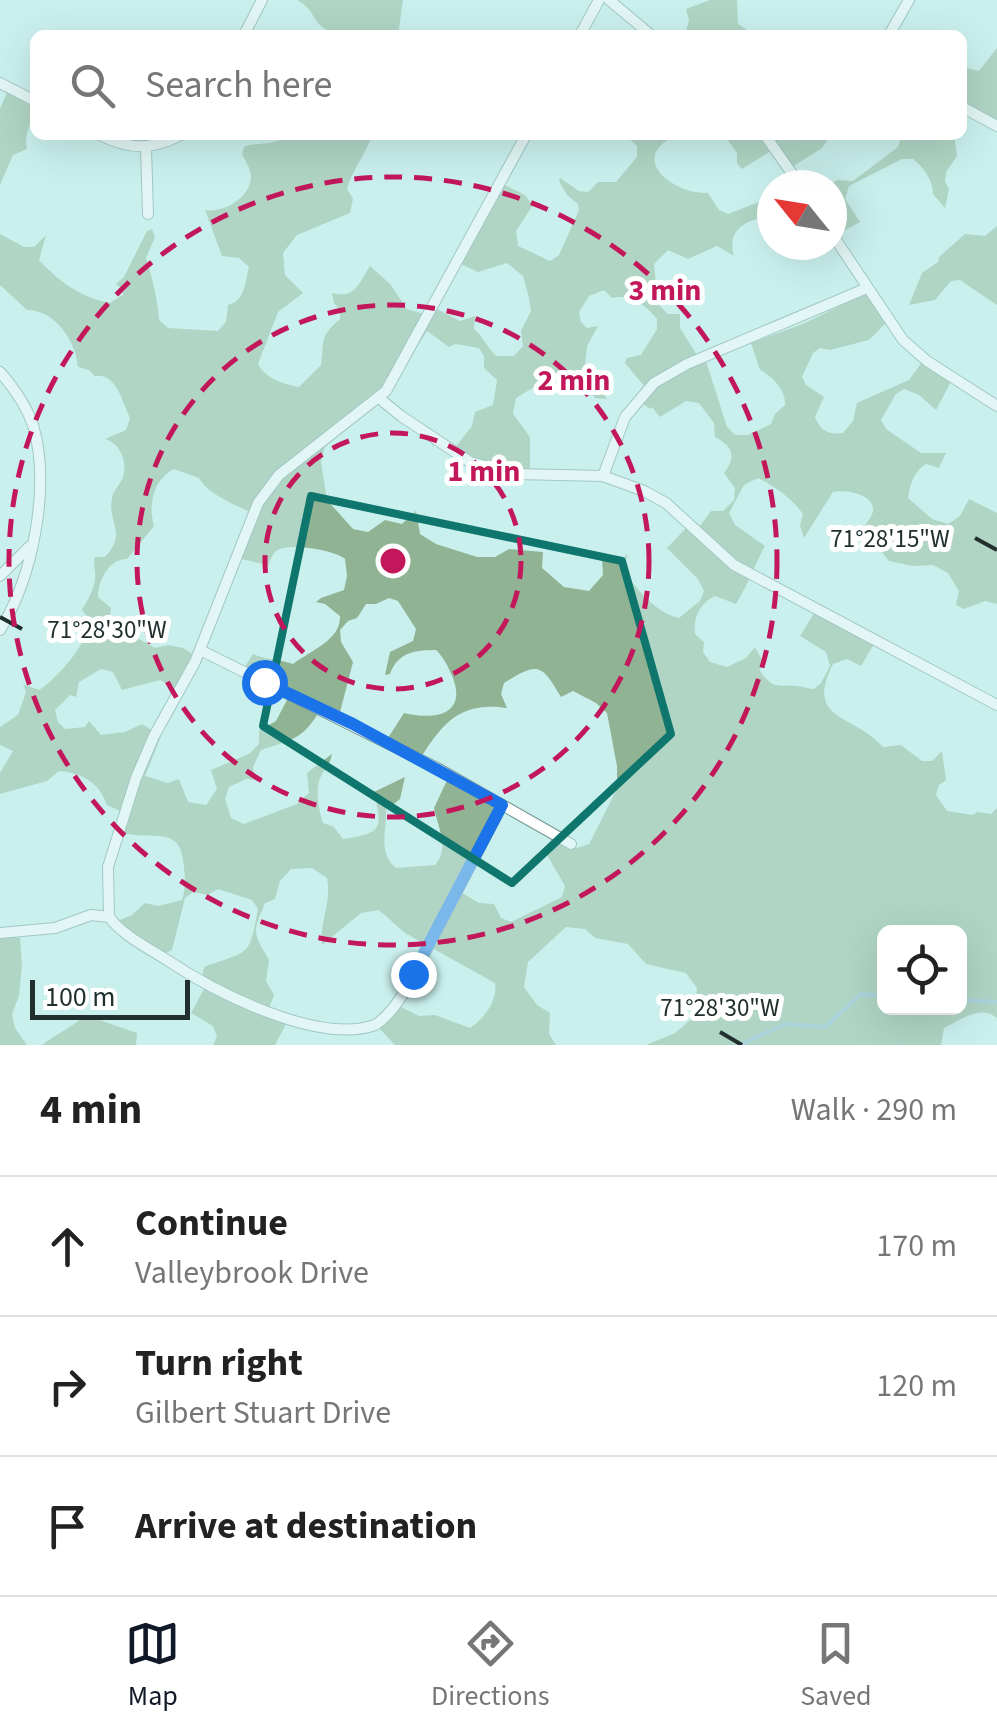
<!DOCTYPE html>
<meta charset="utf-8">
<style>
body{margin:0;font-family:"Source Sans 3",sans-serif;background:#f6f6f6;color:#222}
.controls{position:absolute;right:30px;bottom:30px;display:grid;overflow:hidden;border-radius:15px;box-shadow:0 10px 40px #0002}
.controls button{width:90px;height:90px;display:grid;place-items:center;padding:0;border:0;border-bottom:2px solid #e0e0e0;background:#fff;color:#222;font:50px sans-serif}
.compass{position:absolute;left:757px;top:170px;width:90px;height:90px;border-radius:50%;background:#fff;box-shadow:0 10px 40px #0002;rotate:300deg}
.scale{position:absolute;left:30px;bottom:25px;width:160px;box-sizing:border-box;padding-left:10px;border:5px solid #212f2f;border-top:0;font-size:28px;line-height:35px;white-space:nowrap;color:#212f2f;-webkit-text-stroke:8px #fff;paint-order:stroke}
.stop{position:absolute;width:30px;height:30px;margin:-22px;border:8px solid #1a73e8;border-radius:50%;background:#fff}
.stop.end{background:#1a73e8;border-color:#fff;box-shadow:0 2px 10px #0008}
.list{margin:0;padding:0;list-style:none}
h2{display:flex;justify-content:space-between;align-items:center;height:130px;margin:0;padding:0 40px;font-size:42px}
h2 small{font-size:32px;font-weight:400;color:#767676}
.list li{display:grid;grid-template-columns:65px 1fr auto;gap:30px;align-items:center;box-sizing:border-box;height:140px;padding:0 40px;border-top:2px solid #e0e0e0}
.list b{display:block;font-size:38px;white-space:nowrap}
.list p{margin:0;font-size:32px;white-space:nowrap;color:#767676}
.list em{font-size:32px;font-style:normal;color:#767676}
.icon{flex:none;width:55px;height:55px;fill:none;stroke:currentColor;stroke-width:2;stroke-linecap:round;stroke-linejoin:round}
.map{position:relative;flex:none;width:997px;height:1045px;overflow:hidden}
.search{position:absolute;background:#fff;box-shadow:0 10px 40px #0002;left:30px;right:30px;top:30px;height:110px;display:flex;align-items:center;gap:25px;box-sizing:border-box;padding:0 35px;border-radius:15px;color:#767676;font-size:38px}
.sheet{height:550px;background:#fff}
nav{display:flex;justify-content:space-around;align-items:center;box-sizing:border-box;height:140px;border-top:2px solid #e0e0e0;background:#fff;font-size:28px;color:#767676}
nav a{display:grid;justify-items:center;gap:5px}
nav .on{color:#111827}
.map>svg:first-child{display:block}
.forest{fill:#90b394;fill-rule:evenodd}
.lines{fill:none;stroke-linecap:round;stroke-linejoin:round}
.stream{stroke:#88b1ca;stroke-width:4}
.street-casing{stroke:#719492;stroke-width:12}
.street{stroke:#fff;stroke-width:10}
.route{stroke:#1a73e8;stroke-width:12}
.marked{fill:none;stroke:#0f766e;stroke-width:8;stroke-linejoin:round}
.ticks{fill:none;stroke:#212f2f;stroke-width:4}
.ring{fill:none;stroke:#c2185b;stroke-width:5;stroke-dasharray:18 12}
.ticks-label{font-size:25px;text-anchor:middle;fill:#212f2f;stroke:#fff;stroke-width:10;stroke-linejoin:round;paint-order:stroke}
.centre{fill:#c2185b;stroke:#fff;stroke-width:5}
.ring-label{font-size:30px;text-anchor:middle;font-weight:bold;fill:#c2185b;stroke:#fff;stroke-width:10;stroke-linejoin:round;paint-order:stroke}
</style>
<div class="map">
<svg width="997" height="1045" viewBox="0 0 997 1045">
<rect width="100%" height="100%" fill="#caf0ed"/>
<path class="forest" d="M297,0h106l-5,35c-23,0 -64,8 -80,-12 -8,-11 -7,-15 -21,-23z
M710,0h27l1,24 11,7v4h-64l4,-15 -3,-11z
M997,48v78l-28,-15 -7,9v-53l17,4z
M8,90l27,14c0,17 -12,27 -8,45l-14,6 -13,30v-76z
M289,135h83c-6,19 -20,35 -25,54l6,10 -3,14 -53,22 -14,18 2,22 18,18 -25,19 -20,52c8,15 25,20 41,23l22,-22c4,-25 -3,-27 19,-46v-9l-6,-7 -2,-10c24,6 26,-9 38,-27l20,18 17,25 24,7 6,-7 23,12 15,-5 -1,13c9,8 13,18 22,27h18l9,-10 -2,-15 10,-20 -2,-13 -6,-22 -16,-13 -29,9 -17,-8 44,-79 20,10 8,10 -17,26 2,15 32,15 9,-6 20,-45 -1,-6 -11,-9 -8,-14 1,-3 19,13 9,1 10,-10h18l21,-25v-11l-12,-11h53c-52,21 -7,59 30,58l11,17 9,4 44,-17v21c-24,-1 -46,11 -38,38l-17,-10 -29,13 -20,-9 -14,14 4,40 10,10h12v14l20,32 6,1 21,66 8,8h13l23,-11 4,-10 10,-9c1,-15 -13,-29 -25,-35l-9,-27 54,-20 61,-30 21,29 -18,18 -39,10 -10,-2 -7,5 -11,24 4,8 18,12 -9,20c6,14 13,18 28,16l10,-12 4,-18 52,-23 16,-22 29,18 -18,34 -17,-15 -15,-6 -8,5 -15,26 5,9 35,24h25l-7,15 -13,-4c-12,7 -16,20 -18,34l24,21 16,5 12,-8 9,-17 28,14v91l-12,-3 -21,8 -8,-4 3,-14 -11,-18 -15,-8 -20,1 -24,-5 -15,-19 -15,-9c4,-6 13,-15 14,-22 2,-17 -28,-22 -40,-19l-29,46 -4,-12 3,-12c-12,-16 -27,-27 -45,-36l-14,7 -15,28 6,12 30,21c-11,20 -17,39 -29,58l-21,-8c-15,7 -22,21 -20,38l9,8 -1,10 7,10 17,5 19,-9 9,-11 7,13 -2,11c14,20 19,13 36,15 6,0 12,3 18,3l7,-6 9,-17 -4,-14 -26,-16 16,-26 58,34 -13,22 -14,-7 -14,5c-29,58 21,49 50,83l18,-2 21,16h10l10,-10 4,29 -7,5 -3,10 11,16 26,4 4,-3 14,2 6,-6v210c-17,-14 -36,2 -53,10l-3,17h-295l29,-12 20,-17 2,-28 -11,-15 -40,-9 -18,-20 -33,-6 -10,-9 -19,-2 -38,35 -4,25 13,18 13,8 -1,21 7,11h-161l-17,-18 21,-21 20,10 16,-1 35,13c14,-9 28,-28 25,-45l-90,-50 -26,-23 -18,3 -39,32c-3,-24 10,-41 5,-67l-15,-10 -21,1 -11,12 -5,18 -10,4c-13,31 -12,29 4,57l-3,21 8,14 -8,21 20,8 -11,21h-62l4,-8 -4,-11 -22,-13 14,-26 -4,-4 3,-16c46,-17 45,-9 54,-58l-6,-9 -34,-11 -10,6 -15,-3 -8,6 -13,52 -12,6 -47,-33 19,-8 13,-12 13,3 24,-6c4,-11 3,-21 2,-33 -3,-43 -28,-26 -60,-34l3,-19 -20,-9c-8,-23 -25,-32 -48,-34l-12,10 -47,13v-21l13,-22 -13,-6v-18l18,-12 8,-23 -3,-8 16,6c18,-11 50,-48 51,-70l-8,-10c6,-11 15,-24 13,-38 0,-5 -2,-10 0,-15h10c23,-24 2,-35 7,-59 1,-8 9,-14 11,-21 5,-15 -3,-34 -18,-38l21,-9 4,-12c-8,-16 -13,-45 -35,-42l-6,-6 -11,-3c-2,-26 -23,-57 -51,-57l-27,-25v-51l24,13h10l12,-12 -7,25c21,22 40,37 71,43l13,-8 -1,-6 -6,-5 8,-7 23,-46 5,-2 3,8 -9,21c5,14 13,48 13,62l9,8 50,3 8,-9 2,-17c17,-4 17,-22 21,-38l-10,-9 -17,-2 -17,-46c18,3 44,-11 46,-32 1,-7 -6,-18 -9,-24l2,-7c14,-6 29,0 45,-12zM604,290l8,8c18,-5 35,8 45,21v10l-16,26 -14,3 -2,5 24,29 -7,11 8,6 2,-2 8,10 26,-16 13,2 15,20 1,14c19,10 21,20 9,36l11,15 -1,12 -11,11h-12l-14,19 -9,-4 -21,22 31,31 6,12 -4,10 -21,17c-23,-5 -43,-29 -56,-49l5,-15 -12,9 -14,-3 1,15 -14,16 -25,-4 -22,-19 1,-16 -34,-3 -14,8h-18l-41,-13 -16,-10 -4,-24 -14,14 -17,-4 -17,12 -15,-3 -26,-29 -6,-38 4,-15 59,-47 43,-69 22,16 6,-3 24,4 5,8v12l13,12 -4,25 -18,7 -3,14 -19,24 37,19 40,4v-36l-17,-23 3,-16 48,-29 16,6 15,23 12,1 -22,-32 2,-21 11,-20 -11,2 -6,-6 -2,-10 10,-16zM174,469l25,9c9,17 38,27 55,36l-13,45 27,6c2,-4 4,-10 8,-14 11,-9 59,-1 69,8l2,17 -3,14 -23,8 -5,4 9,2 15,12c1,24 -29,34 -47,48 -14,-5 -26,-4 -40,-10l-11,17 47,25 -13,25 -17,10v13l-10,10 -38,16 6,19 -11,16 -18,-3 -9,-23 -11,4 -23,-7 16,-40 -19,-12 -17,8 -24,3 -12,-14 -4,6 -20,2 -7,-7 -3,-12 15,-15 6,2 3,-15 22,-13 12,3 9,18 38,-10 22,12 20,-32 -19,-12 -15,-3 -13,3 -39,-22 -6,-8 1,-10 -13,-11c0,-17 11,-38 29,-38l27,-33c-6,-21 -1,-46 20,-57zM389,598l9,3 18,28 -3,12 -23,11 -5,23 5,-1c8,-22 25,-24 46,-24 9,9 12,17 17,28 14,38 -20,42 -49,35l-16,25 1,4 31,17c23,-37 41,-58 87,-51l-6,-14 3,-11c34,-21 37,-20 57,14l12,-6 23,12 11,10 10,53v23l-28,55 -12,4 -19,-10 -11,17 18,31 -3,11 -51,25 -10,-4 -7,-14 -15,-1 -20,-12 42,-85 -52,-30 -15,32c4,20 16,40 1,57l-39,3c-19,-17 -9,-36 -10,-58l14,-11 5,-22 -31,15c9,38 8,41 -31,47l-9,-12 -11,-4c-4,-12 -8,-33 -3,-45 5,-10 10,-13 12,-24l-25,19 2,20 -12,11 -53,20 -13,-6 -6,-19 4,-12 17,-8 9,1 -2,-13 8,-17c33,-11 41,-10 60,-41l18,7 14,-54 -12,-20 -1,-12 8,-9 9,-3 9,-14h10zM884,932h76v76h-76z
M724,135h41l5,6 9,-6h52l-9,13 -33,21 -15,-20 -32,20 -5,-6v-10z
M902,135h52l3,21 -11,16 -1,10 4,7 -4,19 -12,-14c0,-14 -9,-26 -20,-35h-11l-53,27 -4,13 15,23 -28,15v-52h-3l8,-5 16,1 45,-34z
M997,226v79l-37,-25 -9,1 -16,19 -26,5 13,-32 16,-11 1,-5 26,-23 20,2z
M0,932l1,4 19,2 2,27 -3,31 -7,18 3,14 12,17h-27z
M85,1015l52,18 -1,12h-94c15,-12 30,-17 43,-30z"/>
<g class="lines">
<path class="stream" d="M960,1000l37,2
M740,1045l45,-21 40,3 36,-33 23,2"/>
<g class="street-casing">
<path id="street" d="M609,0l42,35
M244,35l18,-35
M580,35l19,-35
M889,35l20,-35
M0,83l35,18
M962,107l35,19
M100,135c30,15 52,15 81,0
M765,135l35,50
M146,148l2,66
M832,234l71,106 24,21 70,45
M0,372c14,16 26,33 33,53 18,61 0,152 -33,205
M379,398l22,18 69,46 46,12 87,2 41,15 22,12 68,62 263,140
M603,476l22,-59 29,-34 33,-19 180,-76
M0,576l29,-29
M200,650l237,118 134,76
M502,805l-97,186c-8,13 -17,26 -30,34 -56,20 -158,-32 -205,-63 -20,-13 -47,-26 -61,-45l-1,-50 28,-89 18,-42 41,-74 63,-159 21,-28 107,-84 140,-256
M0,933l55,-5 36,-13 18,2"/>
</g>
<use href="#street" class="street"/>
</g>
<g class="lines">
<path class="route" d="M264,682l89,42 149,81 -89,169"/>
</g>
<path d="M0 0H997V1045H0ZM311,496l311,65 49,173 -159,149 -249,-157z" fill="#caf0ed" fill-opacity=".55" fill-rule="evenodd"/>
<path class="marked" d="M311,496l311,65 49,173 -159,149 -249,-157z"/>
<path class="ticks" d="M975,538l22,12M0,617l22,12M720,1032l22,13"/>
<g class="ring">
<circle cx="393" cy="561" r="128"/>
<circle cx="393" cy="561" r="256"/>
<circle cx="393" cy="561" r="384"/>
</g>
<g class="ticks-label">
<text x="890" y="547">71°28'15"W</text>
<text x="107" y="638">71°28'30"W</text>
<text x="720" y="1016">71°28'30"W</text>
</g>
<circle cx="393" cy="561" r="15" class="centre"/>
<g class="ring-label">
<text x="665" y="300">3 min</text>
<text x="574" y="390">2 min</text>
<text x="484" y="481">1 min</text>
</g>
</svg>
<div class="controls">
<button><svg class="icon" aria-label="locate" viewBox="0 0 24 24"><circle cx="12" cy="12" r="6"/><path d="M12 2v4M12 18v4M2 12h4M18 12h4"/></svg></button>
</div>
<svg class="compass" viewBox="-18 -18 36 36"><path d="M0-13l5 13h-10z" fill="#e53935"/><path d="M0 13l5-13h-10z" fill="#767676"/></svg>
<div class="scale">100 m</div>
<div class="stop" style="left:264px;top:682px"></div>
<div class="stop end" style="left:413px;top:974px"></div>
<div class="search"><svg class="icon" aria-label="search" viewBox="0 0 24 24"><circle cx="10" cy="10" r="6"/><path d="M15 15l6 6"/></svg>Search here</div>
</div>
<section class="sheet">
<h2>4 min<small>Walk · 290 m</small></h2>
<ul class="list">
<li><svg class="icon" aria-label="ahead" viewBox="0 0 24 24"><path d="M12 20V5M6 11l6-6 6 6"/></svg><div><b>Continue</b><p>Valleybrook Drive</p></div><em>170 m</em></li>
<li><svg class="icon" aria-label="right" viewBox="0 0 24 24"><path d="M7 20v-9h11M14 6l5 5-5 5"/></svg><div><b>Turn right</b><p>Gilbert Stuart Drive</p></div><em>120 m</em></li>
<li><svg class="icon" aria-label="arrive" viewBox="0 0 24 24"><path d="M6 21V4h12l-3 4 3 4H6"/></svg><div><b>Arrive at destination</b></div></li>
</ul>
</section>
<nav>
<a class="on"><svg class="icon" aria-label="map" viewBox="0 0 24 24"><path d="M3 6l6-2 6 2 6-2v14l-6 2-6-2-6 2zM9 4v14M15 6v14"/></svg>Map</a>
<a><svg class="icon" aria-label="directions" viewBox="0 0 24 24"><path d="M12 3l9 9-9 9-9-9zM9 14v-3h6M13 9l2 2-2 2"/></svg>Directions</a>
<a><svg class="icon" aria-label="saved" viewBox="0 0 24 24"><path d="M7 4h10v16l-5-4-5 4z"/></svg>Saved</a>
</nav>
